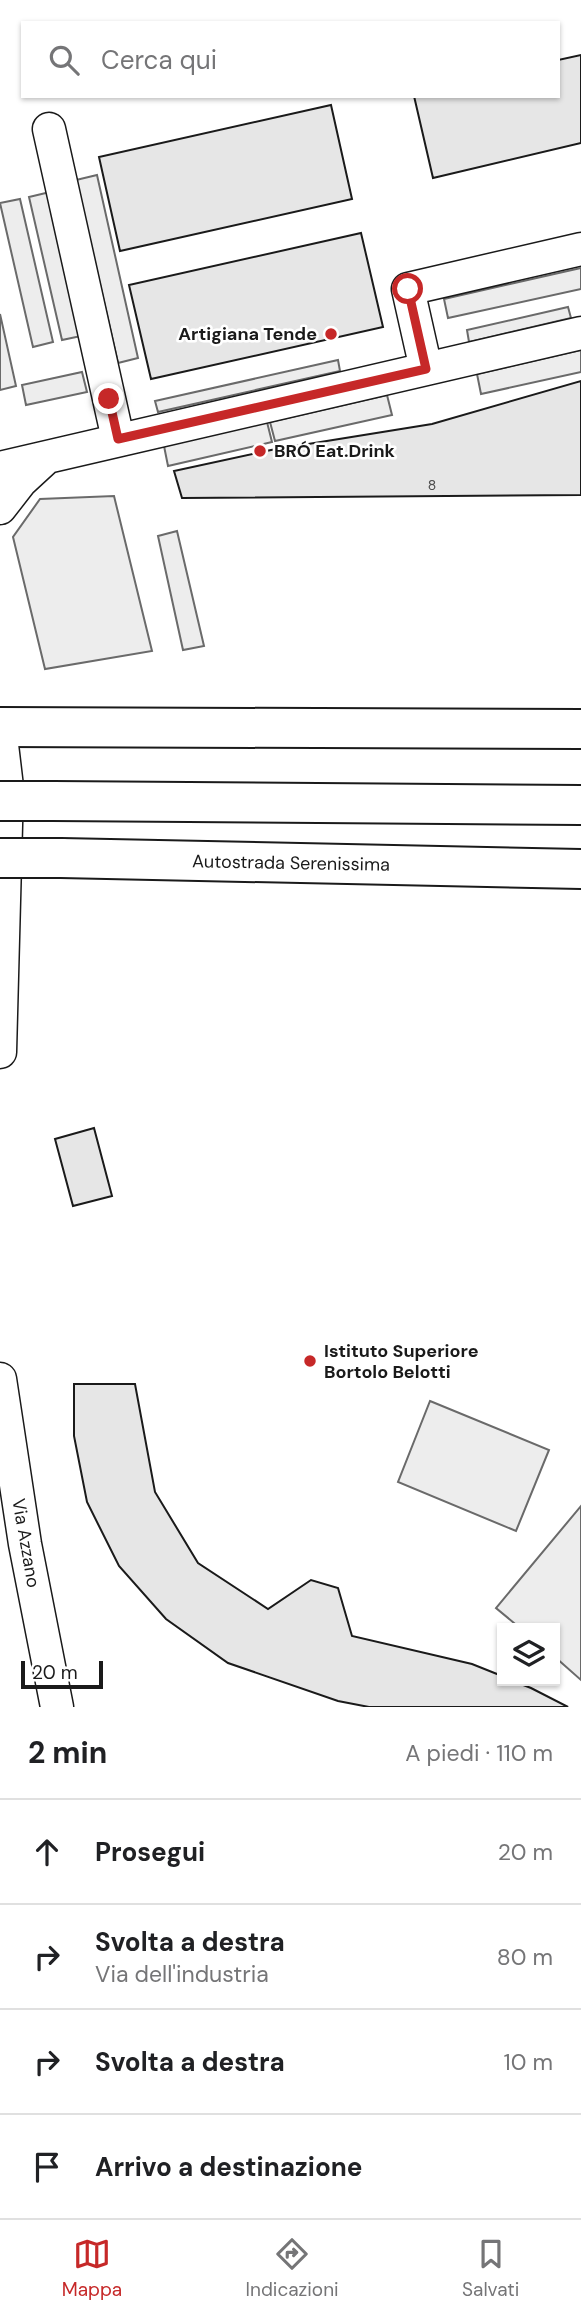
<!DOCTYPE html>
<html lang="it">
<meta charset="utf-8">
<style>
body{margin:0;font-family:"DM Sans",sans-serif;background:#f2f2f2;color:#202124}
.controls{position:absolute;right:21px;bottom:21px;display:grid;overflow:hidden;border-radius:0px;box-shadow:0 2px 5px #0004}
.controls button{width:63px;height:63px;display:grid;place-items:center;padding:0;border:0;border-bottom:2px solid #e0e0e0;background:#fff;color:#202124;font:35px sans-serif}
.scale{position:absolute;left:21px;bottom:18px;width:82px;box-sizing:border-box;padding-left:7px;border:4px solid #1a1a1a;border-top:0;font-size:19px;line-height:24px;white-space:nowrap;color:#1a1a1a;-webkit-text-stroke:5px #fff;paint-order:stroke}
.stop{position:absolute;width:21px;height:21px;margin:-16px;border:5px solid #c62828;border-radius:50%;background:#fff}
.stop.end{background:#c62828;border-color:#fff;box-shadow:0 2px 7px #0008}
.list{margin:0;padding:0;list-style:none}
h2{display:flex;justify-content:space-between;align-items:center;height:91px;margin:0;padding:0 28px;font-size:30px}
h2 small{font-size:23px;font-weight:400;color:#757577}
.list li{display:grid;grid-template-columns:46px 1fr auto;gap:21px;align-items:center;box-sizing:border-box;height:105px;padding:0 28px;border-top:2px solid #e0e0e0}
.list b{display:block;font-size:26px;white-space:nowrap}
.list p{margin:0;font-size:23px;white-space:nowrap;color:#757577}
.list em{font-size:23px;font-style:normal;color:#757577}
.icon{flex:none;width:38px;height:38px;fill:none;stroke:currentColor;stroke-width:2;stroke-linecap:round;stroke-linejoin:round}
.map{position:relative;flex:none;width:581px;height:1707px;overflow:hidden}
.search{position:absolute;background:#fff;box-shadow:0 2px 5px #0004;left:21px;right:21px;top:21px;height:77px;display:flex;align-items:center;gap:18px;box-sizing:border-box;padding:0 24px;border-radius:0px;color:#757577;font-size:26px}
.sheet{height:511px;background:#fff}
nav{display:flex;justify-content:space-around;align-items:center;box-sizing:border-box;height:98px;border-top:2px solid #e0e0e0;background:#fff;font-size:19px;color:#757577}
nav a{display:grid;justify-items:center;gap:4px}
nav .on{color:#c62828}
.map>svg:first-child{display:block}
.built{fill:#ededed;stroke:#6a6a6a;stroke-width:2}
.building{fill:#e6e6e6;stroke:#1a1a1a;stroke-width:2}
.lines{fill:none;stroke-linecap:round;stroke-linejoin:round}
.minor-casing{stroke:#1a1a1a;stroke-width:35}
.highway-casing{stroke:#1a1a1a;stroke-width:42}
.minor{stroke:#fff;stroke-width:32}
.highway{stroke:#fff;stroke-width:38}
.highway-bridge-casing{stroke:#1a1a1a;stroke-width:42;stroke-linecap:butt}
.highway-bridge{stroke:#fff;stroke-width:38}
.route{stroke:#c62828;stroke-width:9}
.poi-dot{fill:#c62828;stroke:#fff;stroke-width:2.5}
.labels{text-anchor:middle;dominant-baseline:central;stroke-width:5;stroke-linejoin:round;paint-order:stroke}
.number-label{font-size:14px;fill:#4d4d4d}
.poi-label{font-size:18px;font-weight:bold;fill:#1a1a1a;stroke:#fff;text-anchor:start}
.street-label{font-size:18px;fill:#1a1a1a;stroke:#fff}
</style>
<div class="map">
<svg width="581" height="1707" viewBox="0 0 581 1707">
<rect width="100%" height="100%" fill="#fff"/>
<path class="built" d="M97,175l41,183 -20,5 -42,-183z
M50,192l31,144 -19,4 -33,-143z
M20,199l33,143 -20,5 -33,-144z
M581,268v21l-133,29 -4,-19z
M568,307l3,11 -102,24 -2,-12z
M0,314l16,72 -16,4z
M581,350v22l-100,22 -4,-20z
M338,360l2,11 -182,41 -3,-11z
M82,372l5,20 -61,13 -4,-20z
M387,395l5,20 -117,26 -5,-19z
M267,422l5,20 -104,24 -4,-20z
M114,496l38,155 -107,18 -32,-132 27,-38z
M177,531l27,115 -21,4 -25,-114z
M430,1401l119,49 -33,81 -118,-49z
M581,1506v174l-26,-23v-29h-35l-24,-20z"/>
<path class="building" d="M581,55v88l-148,35 -19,-82h144v-36z
M331,105l21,94 -232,52 -21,-94z
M361,233l22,94 -232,52 -22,-94z
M581,381v114l-399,3 -8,-27 97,-21 161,-26z
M94,1128l18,68 -39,10 -18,-67z
M74,1384h61l20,108 43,71 70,46 43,-29 27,8 14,48 120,28 30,12v5h11l18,7 37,19h-199l-31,-6 -110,-38 -62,-44 -47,-53 -32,-64 -13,-66z"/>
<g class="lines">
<g class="minor-casing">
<path id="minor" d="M49,129l69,310
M426,369l-18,-80 173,-40
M0,468l581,-135
M0,508l21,-27 25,-23
M0,728l7,59 -7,265
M0,1379l25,165 32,163"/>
</g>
<g class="highway-casing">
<path id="highway" d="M0,727l581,2
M53,801l528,4
M61,858l520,11"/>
</g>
<use href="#minor" class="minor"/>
<use href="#highway" class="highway"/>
<g class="highway-bridge-casing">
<path id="highway-bridge" d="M0,801h53
M0,858h61"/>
</g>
<use href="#highway-bridge" class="highway-bridge"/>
</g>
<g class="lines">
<path class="route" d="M109,399l9,40 308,-70 -18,-80"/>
</g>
<g class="poi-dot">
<circle cx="331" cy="334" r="7"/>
<circle cx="260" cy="451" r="7"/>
<circle cx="310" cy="1361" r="7"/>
</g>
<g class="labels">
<g class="number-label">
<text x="432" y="485">8</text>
</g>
<g class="poi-label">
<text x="317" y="334" text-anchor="end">Artigiana Tende</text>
<text x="274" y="451">BRÓ Eat.Drink</text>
<text x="324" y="1351">Istituto Superiore<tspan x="324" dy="21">Bortolo Belotti</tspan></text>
</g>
<g class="street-label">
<text transform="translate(291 863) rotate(1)">Autostrada Serenissima</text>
<text transform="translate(26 1543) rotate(80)">Via Azzano</text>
</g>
</g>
</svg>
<div class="controls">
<button><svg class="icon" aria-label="layers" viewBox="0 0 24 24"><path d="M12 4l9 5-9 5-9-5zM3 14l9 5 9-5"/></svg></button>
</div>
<div class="scale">20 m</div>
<div class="stop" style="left:408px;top:289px"></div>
<div class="stop end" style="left:109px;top:399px"></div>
<div class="search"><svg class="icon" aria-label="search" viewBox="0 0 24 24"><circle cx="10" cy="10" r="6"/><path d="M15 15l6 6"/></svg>Cerca qui</div>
</div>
<section class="sheet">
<h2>2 min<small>A piedi · 110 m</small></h2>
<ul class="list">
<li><svg class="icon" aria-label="ahead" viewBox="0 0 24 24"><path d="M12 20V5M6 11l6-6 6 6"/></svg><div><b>Prosegui</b></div><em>20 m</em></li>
<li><svg class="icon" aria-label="right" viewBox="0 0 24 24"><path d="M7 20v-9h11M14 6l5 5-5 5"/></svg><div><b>Svolta a destra</b><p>Via dell'industria</p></div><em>80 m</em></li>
<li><svg class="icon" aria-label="right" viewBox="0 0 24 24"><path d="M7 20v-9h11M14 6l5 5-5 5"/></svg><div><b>Svolta a destra</b></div><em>10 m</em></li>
<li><svg class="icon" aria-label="arrive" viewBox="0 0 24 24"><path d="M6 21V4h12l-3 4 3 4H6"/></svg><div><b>Arrivo a destinazione</b></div></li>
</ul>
</section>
<nav>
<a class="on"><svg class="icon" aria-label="map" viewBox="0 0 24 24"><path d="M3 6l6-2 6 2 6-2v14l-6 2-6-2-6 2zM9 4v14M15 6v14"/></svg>Mappa</a>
<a><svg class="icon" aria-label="directions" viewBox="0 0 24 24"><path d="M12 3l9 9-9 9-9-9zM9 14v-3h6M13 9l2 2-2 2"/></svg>Indicazioni</a>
<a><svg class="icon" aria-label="saved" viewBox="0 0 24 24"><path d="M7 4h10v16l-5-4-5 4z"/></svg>Salvati</a>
</nav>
